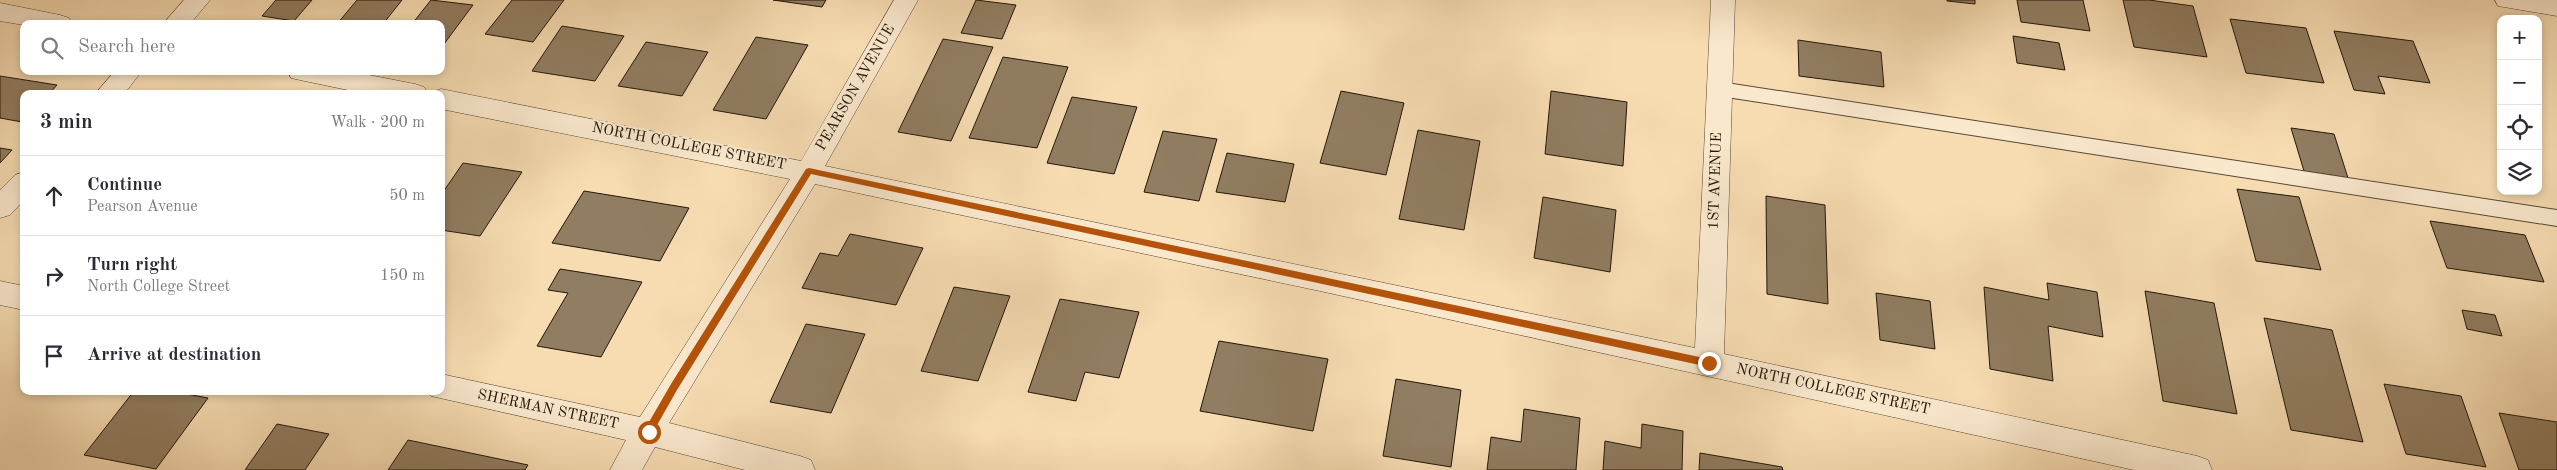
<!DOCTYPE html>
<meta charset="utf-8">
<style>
body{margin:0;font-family:"Old Standard TT",serif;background:#f7f7f7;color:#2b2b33}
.controls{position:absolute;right:15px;top:15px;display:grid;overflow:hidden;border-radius:10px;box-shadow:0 2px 8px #0003}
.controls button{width:45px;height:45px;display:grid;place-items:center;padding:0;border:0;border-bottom:1px solid #e1e1e2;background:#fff;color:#2b2b33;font:25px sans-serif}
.stop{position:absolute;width:15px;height:15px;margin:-11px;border:4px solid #b45309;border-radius:50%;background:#fff}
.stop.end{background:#b45309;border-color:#fff;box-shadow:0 1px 5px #0008}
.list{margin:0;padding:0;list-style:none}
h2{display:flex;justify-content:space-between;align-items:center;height:65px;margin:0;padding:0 20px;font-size:21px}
h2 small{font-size:16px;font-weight:400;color:#7c7c81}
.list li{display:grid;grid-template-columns:32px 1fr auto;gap:15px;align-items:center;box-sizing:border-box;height:80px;padding:0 20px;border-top:1px solid #e1e1e2}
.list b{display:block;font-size:19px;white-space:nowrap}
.list p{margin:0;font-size:16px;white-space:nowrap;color:#7c7c81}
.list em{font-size:16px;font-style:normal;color:#7c7c81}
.icon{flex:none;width:28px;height:28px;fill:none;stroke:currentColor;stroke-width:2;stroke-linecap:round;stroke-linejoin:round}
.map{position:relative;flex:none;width:2557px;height:470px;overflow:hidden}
.search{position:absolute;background:#fff;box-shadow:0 2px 8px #0003;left:20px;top:20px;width:425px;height:55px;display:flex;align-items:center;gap:12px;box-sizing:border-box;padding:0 18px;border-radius:10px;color:#7c7c81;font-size:19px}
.panel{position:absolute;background:#fff;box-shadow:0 2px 8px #0003;left:20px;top:90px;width:425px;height:305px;border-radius:10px}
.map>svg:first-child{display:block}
.building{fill:#917d61;stroke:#231709}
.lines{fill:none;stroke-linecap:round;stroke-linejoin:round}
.service-casing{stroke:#584833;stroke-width:2}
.minor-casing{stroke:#584833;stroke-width:1}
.service{fill:#fae8cd;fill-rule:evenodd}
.minor{fill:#fae8cd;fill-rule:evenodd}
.route{fill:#b45309}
.labels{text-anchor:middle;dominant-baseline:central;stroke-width:4.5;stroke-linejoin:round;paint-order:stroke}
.street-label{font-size:15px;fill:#231709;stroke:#fae8cd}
</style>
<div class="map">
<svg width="2557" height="470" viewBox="0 0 2557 470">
<rect width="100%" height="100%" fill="#f7dcb2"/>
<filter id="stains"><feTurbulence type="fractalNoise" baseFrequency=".004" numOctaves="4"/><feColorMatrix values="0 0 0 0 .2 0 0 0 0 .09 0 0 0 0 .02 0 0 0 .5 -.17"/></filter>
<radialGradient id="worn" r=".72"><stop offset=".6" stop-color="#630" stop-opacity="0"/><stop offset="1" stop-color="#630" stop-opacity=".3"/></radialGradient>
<path class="building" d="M276,0h36l-18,21 -32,-5z
M357,0h45l-19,24h-46z
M431,0l42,5 -32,43v-24h-29z
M512,0h52l-31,42 -48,-8z
M773,0h53l-4,7z
M976,0l40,5 -14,34 -41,-6z
M1947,0h28v4l-28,-3z
M2017,0h66l7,31 -69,-9z
M2123,0h26l44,6 14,51 -73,-10z
M2230,19l76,9 18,55 -78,-10z
M562,26l62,10 -29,45 -63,-10z
M2334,31l79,10 17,42 -52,-7 7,18 -31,-4z
M2013,36l46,7 6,27 -48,-7z
M756,37l52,8 -42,74 -53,-9z
M943,39l50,8 -42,94 -53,-9z
M1798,40l83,12 3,35 -85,-11z
M646,42l62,10 -26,44 -64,-10z
M1003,57l65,10 -31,81 -68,-10z
M0,76l57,9 -8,9h-25l-2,28 -22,-4z
M1341,91l63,12 -18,72 -66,-12z
M1551,91l76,11 -4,64 -78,-12z
M1072,97l65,10 -23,67 -67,-11z
M2291,128l43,6 14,44 -44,-7z
M1418,130l62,11 -16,89 -65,-11z
M1163,131l54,8 -18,62 -55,-9z
M0,148l12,2 -12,13z
M1227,153l67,11 -9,38 -69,-10z
M463,163l59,9 -42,64 -39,-6v-35z
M2237,189l62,8 22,73 -65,-9z
M584,191l105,17 -29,53 -108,-18z
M1766,196l59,9 3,99 -61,-10z
M1543,197l73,13 -6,62 -76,-14z
M2430,221l95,14 19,47 -97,-14z
M850,234l73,14 -27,57 -94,-17 18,-35 18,3z
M560,269l82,13 -41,75 -64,-11 31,-53 -20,-3z
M2047,283l50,9 6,45 -55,-11 5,55 -63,-12 -6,-82 65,13z
M954,287l56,9 -32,85 -57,-10z
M2145,291l69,12 23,111 -74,-13z
M1876,293l54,8 5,48 -55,-9z
M1060,299l79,13 -20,66 -34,-6 -9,29 -48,-9z
M2462,310l33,5 7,21 -35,-7z
M2264,318l68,12 31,112 -72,-12z
M806,324l59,10 -34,79 -61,-11z
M1219,341l109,18 -15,72 -113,-20z
M1396,379l65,11 -10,77 -68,-11z
M2384,384l77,12 25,71 -80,-13z
M134,391h36l38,7 -52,71 -72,-14z
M1524,409l56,9 -4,52h-89l4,-33 30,5z
M2499,413l58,9v48h-38z
M277,424l52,10 -24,36h-60z
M1642,424l41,7 -1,39h-79l2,-29 36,7z
M408,440l120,25 -3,5h-137z
M1700,453l82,14 1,3h-84z"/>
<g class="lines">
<g class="service-casing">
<path id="service" d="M1720,82l837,128v16l-837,-130 -7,-2 -3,-5 3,-5z"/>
</g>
<g class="minor-casing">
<path id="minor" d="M184,0h26l-20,24h-27z
M894,0h24l-93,166 870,182 16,-348h24l-11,354 473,102 11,4 4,10h-78l-814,-179 -505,-107 -146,239 131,33 11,4 4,10h-70l-90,-23 -13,23h-32l16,-30 -195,-44 -3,-5h13v-17l199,43 150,-238 -349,-70v-15l-9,-2 9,-3 360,72z
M2495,0h62v16l-59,-10z
M0,3l60,12 9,3 3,6 -48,1 -24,-4z
M115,71h27l-18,23h-29z
M288,71h60l67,13 9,3 4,7h-61l-67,-14 -9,-2z
M24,172v28l-14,15 -10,3v-28l15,-15z
M0,281l24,5v24l-24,-5z"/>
</g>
<use href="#service" class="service"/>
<use href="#minor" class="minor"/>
</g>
<path class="route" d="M809,168l900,191 5,4 -5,4 -898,-193 -134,216 -25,44h-7v-5l26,-45 135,-215z"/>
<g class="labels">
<g class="street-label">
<text transform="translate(856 88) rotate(-60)">PEARSON AVENUE</text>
<text transform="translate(689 147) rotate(11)">NORTH COLLEGE STREET</text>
<text transform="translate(1716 181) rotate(-88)">1ST AVENUE</text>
<text transform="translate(1833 390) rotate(12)">NORTH COLLEGE STREET</text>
<text transform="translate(548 410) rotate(12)">SHERMAN STREET</text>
</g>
</g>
<rect width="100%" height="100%" filter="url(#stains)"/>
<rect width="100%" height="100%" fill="url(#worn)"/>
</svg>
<div class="controls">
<button>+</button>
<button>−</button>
<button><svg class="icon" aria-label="locate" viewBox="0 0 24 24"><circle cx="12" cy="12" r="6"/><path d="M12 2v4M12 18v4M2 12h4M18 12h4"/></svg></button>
<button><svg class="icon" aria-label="layers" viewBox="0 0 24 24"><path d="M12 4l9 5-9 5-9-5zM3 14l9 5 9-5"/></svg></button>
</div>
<div class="stop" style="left:649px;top:432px"></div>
<div class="stop end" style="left:1709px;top:363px"></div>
<div class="search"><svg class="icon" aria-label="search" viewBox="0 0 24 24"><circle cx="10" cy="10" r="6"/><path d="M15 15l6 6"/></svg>Search here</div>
<section class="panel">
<h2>3 min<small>Walk · 200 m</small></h2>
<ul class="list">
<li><svg class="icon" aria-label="ahead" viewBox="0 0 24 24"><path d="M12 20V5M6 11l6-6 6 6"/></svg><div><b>Continue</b><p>Pearson Avenue</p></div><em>50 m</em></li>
<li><svg class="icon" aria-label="right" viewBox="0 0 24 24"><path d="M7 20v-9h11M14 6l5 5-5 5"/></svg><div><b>Turn right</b><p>North College Street</p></div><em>150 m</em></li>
<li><svg class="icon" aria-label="arrive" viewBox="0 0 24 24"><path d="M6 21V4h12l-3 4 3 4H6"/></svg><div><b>Arrive at destination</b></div></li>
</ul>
</section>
</div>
